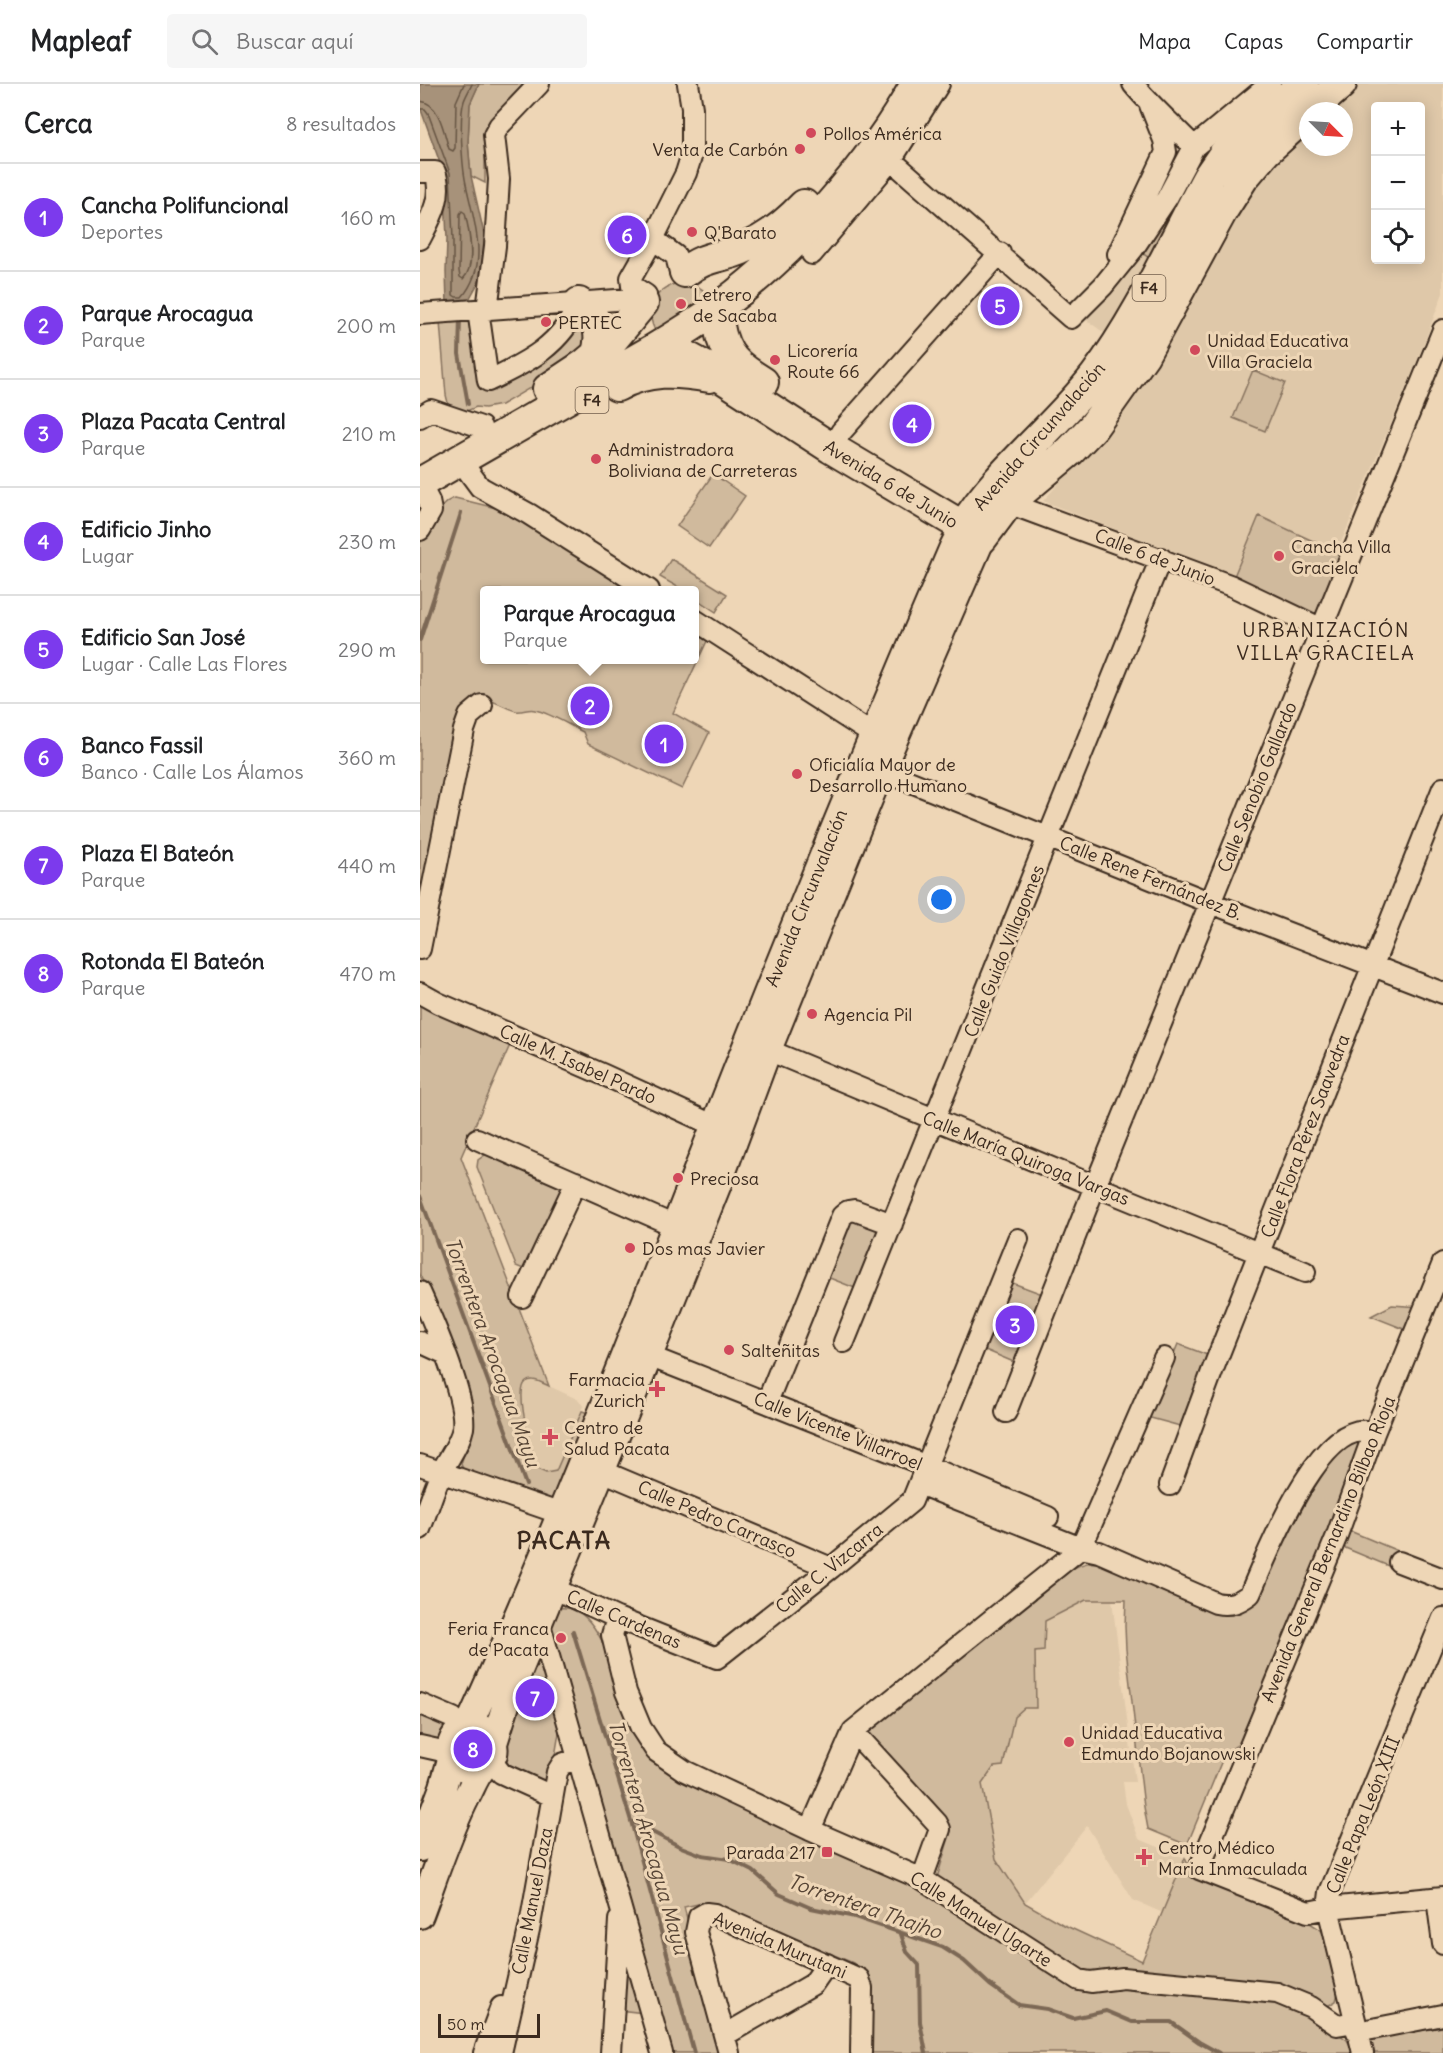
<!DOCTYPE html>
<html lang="es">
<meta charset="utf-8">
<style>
body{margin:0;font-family:Delius,sans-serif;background:#f6f6f6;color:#202124}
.controls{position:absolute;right:18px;top:18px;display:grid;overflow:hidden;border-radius:6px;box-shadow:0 3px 15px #0003}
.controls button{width:54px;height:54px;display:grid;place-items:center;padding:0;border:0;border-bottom:2px solid #e0e0e0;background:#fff;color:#202124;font:30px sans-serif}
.compass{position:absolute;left:879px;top:18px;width:54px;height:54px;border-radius:50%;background:#fff;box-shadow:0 3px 15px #0003;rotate:114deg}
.scale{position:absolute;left:18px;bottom:15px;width:102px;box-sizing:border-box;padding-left:6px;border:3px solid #3b2a1e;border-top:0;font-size:16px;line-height:21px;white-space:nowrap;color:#3b2a1e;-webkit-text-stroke:4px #eed6b6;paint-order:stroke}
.you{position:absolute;left:522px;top:816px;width:21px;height:21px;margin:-15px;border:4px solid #fff;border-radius:50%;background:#1a73e8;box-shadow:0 0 0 9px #1a73e833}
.badge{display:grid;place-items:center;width:39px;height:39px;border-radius:50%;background:#7c3aed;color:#fff;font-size:20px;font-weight:700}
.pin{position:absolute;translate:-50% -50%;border:3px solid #fff;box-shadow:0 2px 6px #0006}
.popup{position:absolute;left:60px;top:502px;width:219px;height:78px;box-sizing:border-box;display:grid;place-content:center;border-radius:6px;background:#fff;filter:drop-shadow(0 2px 4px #0005);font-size:20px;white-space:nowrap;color:#757577}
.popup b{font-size:22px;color:#202124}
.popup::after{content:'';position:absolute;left:50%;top:100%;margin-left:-12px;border:12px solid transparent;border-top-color:#fff}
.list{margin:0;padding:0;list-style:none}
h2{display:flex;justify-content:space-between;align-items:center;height:78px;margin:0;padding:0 24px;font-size:26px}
h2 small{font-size:20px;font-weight:400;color:#757577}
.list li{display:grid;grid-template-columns:39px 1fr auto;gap:18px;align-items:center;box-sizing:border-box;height:108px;padding:0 24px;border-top:2px solid #e0e0e0}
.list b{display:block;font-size:22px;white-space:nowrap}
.list p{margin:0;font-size:20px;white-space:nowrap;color:#757577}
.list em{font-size:20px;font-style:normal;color:#757577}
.icon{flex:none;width:33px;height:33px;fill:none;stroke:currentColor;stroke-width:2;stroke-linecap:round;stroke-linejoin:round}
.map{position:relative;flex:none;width:1023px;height:1969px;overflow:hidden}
header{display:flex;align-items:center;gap:36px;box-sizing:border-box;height:84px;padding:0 30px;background:#fff;border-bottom:2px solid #e0e0e0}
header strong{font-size:28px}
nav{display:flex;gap:33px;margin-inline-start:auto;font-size:21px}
.search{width:420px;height:54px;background:#f6f6f6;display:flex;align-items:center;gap:15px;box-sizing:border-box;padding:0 21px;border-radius:6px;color:#757577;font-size:22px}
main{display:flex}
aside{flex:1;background:#fff}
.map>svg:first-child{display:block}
.built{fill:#dfc8a9;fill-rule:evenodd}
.green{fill:#d0ba9d;stroke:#86725e;stroke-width:1.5}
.water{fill:#a7927a;stroke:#7c6855;stroke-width:1.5}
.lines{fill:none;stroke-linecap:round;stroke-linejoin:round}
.shore{stroke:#665443;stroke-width:1.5}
.stream{stroke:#7c6855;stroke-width:4}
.minor-casing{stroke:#3b2a1e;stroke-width:24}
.major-casing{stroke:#3b2a1e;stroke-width:30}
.highway-casing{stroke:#3b2a1e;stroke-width:34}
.minor{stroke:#eed6b6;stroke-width:20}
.major{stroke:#eed6b6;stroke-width:26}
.highway{stroke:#eed6b6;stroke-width:30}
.poi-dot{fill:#d1495b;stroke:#eed6b6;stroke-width:2}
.labels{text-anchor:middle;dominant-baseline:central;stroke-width:6;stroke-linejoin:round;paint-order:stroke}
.shield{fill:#eed6b6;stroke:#715e4c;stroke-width:1.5}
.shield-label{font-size:16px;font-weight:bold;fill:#3b2a1e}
.poi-label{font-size:18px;fill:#3b2a1e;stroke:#eed6b6;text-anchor:start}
.street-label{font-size:18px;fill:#3b2a1e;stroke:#eed6b6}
.neighbourhood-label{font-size:20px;letter-spacing:1.5px;fill:#3b2a1e;stroke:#eed6b6}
.water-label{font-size:20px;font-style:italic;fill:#564435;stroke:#eed6b6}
.district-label{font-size:24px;font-weight:bold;letter-spacing:1.5px;fill:#3b2a1e;stroke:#eed6b6}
</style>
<header>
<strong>Mapleaf</strong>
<div class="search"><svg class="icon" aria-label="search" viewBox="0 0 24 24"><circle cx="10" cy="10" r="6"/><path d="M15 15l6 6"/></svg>Buscar aquí</div>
<nav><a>Mapa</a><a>Capas</a><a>Compartir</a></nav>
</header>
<main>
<aside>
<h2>Cerca<small>8 resultados</small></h2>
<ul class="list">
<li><span class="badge">1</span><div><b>Cancha Polifuncional</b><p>Deportes</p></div><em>160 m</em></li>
<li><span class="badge">2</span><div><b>Parque Arocagua</b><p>Parque</p></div><em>200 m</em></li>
<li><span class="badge">3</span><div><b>Plaza Pacata Central</b><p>Parque</p></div><em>210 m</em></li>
<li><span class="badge">4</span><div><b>Edificio Jinho</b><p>Lugar</p></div><em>230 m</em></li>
<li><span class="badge">5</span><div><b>Edificio San José</b><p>Lugar · Calle Las Flores</p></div><em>290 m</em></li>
<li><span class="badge">6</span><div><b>Banco Fassil</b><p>Banco · Calle Los Álamos</p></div><em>360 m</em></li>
<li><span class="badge">7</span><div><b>Plaza El Bateón</b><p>Parque</p></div><em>440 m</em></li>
<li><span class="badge">8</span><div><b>Rotonda El Bateón</b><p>Parque</p></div><em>470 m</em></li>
</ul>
</aside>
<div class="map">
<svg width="1023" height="1969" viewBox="0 0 1023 1969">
<rect width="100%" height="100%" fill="#eed6b6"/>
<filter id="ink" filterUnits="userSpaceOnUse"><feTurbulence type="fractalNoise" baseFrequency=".0167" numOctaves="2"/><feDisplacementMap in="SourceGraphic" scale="12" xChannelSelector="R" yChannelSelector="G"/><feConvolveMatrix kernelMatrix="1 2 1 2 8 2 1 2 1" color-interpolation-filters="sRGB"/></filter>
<g filter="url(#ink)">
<path class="built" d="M933,0h90v209l-26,68 -80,191 -77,-36 -27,62 -81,-34 -109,-43 48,-53 155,-258 62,-65v22h36v-36h-20zM956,22h44v154h-44z
M717,165l12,9 -43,76 -24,-17z
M111,1296l18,6 30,14 4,6 -27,65 -10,2 -7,-3 -4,-7 -14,-62 2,-16z
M666,1516h26l23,182h-12l3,22 13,35 46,19 -22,55 -30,-13 -46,-74 -62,77 -29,-44 -14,-75 12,-17 9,-1 11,-49 10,-9h12l-1,-57h9l1,-30z"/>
<path class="green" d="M59,0h49l-34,31 -9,14v54l-14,-7 -3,-34 2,-38z
M857,0h12l-136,177 -16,-12 61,-95z
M260,198c15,1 24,7 33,18l-54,37c-17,-25 -7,-47 21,-55z
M165,234l5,24 -33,30 -56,33 -16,3 -9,-1 -14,6 -13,-6 -3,-12 -6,-73 35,-2 7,66 87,-48z
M833,286l32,13 -20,48 -32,-13z
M293,390l32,22 -36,52 -32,-22z
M35,414l45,11 26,14 103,67h-144v70h210v-27l12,8 -34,72 36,20 -27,56 -94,-45 -5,-12c-14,-7 -33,-19 -48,-22 -6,-2 -12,2 -19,1 -19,-5 -40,-26 -54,-1l-42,208v-375c14,-13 15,-40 35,-45z
M839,432l82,38 -25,60h-5l-79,-33z
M251,475l56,35 -11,18 -21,-14v-8h-12l-23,-13z
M0,919l89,38 1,4 -49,112 88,229c-7,-3 -16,-9 -23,-4 -12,9 6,67 9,81l4,7 7,3 10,-2 26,-60 13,4 -38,84 -6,1 -77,-25 -11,-6 -2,-5 7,-23 -20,-102 -28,-64z
M69,1068l77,33 -40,85 -10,-4 -39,-99 1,-7z
M426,1132l35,14 -21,60 -38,-15z
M590,1198l35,13 -22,71 -40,-17z
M972,1221l28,2 -11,24 -38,-15z
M758,1260l32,12 -26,71 -37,-10z
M933,1354l13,6 -123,297 -18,12 -38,92 -39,-16 -4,-22 -18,-158 -1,-23 1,-26h-40l-41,21 -1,30 -9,1 1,56h-12l-10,9 -11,49 -9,1 -12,17 14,75 29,44 37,21 80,37 43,-103 8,18 20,10 97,37 11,7 5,8 13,51 -3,12 -10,6 -243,-32 -147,-94 15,-50 -87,-95 3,-7 205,-160c13,-7 20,-8 34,-4l121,46 18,-2 7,-5 58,-123z
M930,1447l55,23 -7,16 -55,-23z
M140,1524c21,-2 33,16 42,33l32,89 14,23 270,134 163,101 39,-6 160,17 30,15 37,26 7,13h-485l-4,-80 -12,-10 -146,-61 -23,5 39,146h-53l-118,-421c-1,-10 -2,-18 8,-24z
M120,1567l20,76 -8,47 -7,9 -35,-13 -5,-15 -1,-17z
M0,1631l34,9 -11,16 -6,1 -17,-3z
M203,1858l22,71 -26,-3z
M1023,1943v26h-71l-4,-14z"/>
<path class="water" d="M0,0h59l-9,20 -2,38 3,34 14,62 -3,38 -15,27 -20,1 -1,-32 1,-33 -3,-65 -24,-67z"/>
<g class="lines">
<path class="shore" d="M0,17c20,2 24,32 29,48l4,2 2,-3 1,-46 8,-18
M0,25h5l3,4 22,60 3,66v56l3,2h6c30,-35 10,-79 3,-118 -3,-17 -6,-63 -1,-78 2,-6 6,-12 8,-17
M42,127l3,2c4,17 12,53 -2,66l-3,-2 -1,-6 1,-57z"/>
<path class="stream" d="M40,234l-1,36 9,50
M0,556l41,-127
M0,1112l106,289
M153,1547l58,190 63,232
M211,1737l50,26 21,8 27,4 24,12 26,23 32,14 44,9 87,30 22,14 26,24 29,20 28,4 26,9 33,-7 26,11h39l28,20 20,11
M481,1850l6,18 12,13 1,57 6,31"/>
<g class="minor-casing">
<path id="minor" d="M713,0c19,23 41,42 61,63
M471,76l180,158 32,-32 30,-37 34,-51 27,-51 76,-63
M0,88h15c9,24 -4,46 -15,67
M233,155l23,17 4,16
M392,170l79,-94 48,-76
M698,170l48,-102 -2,-12 -14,-35
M226,211l-14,-9 -1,-8 22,-39 33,-66 6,-19v-46l-4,-24
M58,226l10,71c39,-19 73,-35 91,-78
M67,226l8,-64 4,-67 -5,-44 5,-9 40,-42
M0,230l224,-16
M0,333l11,-7 50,17
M411,364l10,-16 159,-179
M40,376l20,27 49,27 120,76
M0,400l9,17 2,10 -11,19
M581,414l7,5 224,83 88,42
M275,536l177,114
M449,681l342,138 232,90
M0,865l44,-219 5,-14 13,-11
M0,909l18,10 166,72 122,56
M336,961l339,141 210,86
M57,1055l198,87
M1023,1179l-69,170 -38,105 -137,331 109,43 20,-4 115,-11
M0,1208c13,29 47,107 43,136 -3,15 -13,28 -20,41 -9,19 -15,40 -23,60
M102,1213l54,-115
M0,1258l26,12
M424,1258l317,-784
M216,1267l291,115 121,51
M347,1318l75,-186 6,-5 6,-1 38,14
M586,1328l89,-226 348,-856
M0,1381l153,53
M182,1387l229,97
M499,1400l162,64 18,4 117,51c14,3 22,0 34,-9 16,-36 71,-182 124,-161
M750,1401l43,-116 230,-581
M979,1478l44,17
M122,1499l75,35 100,40 114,-90 81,-67 106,-262
M197,1534l-5,17 14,57 15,36 15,23 29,20 125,59 112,49 157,101 12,2 32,-4 154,15 34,14 26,18 18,-3
M119,1537l123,432
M0,1620l33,14 11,10
M433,1647l84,92 3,6 -18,50
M0,1662l18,4 13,1
M71,1676l10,13 51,23
M390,1746l43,-99 228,-183 83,-190
M1017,1814l6,46
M937,1948l86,-17
M305,1951l88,-51 14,-20
M64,1969l17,-46
M81,1969l29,-128 27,-153 5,-8 15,-5
M191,1969l8,-133
M309,1969l-33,-121 3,-15 7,-4 8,1 145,65 3,9 -1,65
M943,1969l-35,-145 2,-16 113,-274"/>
</g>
<g class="major-casing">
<path id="major" d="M48,1643c91,-198 168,-402 248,-605 76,-193 155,-385 237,-575l10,-20
M74,1659l15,-48 140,-339 71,-177 48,-129 113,-280 101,-232
M0,1764l23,-61 9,-31
M0,1831c15,-40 28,-82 47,-119 5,-9 9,-21 16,-28 4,-5 9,-7 11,-14 4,-18 -15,-34 -31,-25 -25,14 -8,49 19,39"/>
</g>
<g class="highway-casing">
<path id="highway" d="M890,27l31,-27
M265,188c19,-16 35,-14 57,-23 24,-9 45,-26 62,-44
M159,219c19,15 25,30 17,53
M299,242c5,30 19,41 44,56
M258,268l31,17 122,79 151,90 26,-35 62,-52 23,-24 51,-72 78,-144 21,-33 22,-26 43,-39
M197,302c31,-17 59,-15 93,-9
M128,305l36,-24 25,-21 34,-41
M0,399c54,-31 108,-62 162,-93 47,-26 96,-53 140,-85 74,-55 150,-141 194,-221
M543,443c35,-57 91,-98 132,-151 46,-61 77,-133 113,-199l16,-23 16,-16 63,-54"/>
</g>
<use href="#minor" class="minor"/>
<use href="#major" class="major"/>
<use href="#highway" class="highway"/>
</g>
</g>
<g class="poi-dot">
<circle cx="391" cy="49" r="6"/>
<circle cx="380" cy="65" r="6"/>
<circle cx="272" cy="148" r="6"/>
<circle cx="261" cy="220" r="6"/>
<circle cx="126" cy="238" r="6"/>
<circle cx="775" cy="266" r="6"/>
<circle cx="355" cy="276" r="6"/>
<circle cx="176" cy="375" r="6"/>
<circle cx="859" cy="472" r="6"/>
<circle cx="377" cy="690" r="6"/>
<circle cx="392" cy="930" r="6"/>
<circle cx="258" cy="1094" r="6"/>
<circle cx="210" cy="1164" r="6"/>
<circle cx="309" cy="1266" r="6"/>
<path d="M234 1296h6v6h6v6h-6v6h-6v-6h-6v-6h6z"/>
<path d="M127 1344h6v6h6v6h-6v6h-6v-6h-6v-6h6z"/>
<circle cx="141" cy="1554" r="6"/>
<circle cx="649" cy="1658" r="6"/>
<rect x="401" y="1762" width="12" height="12" rx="3"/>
<path d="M721 1764h6v6h6v6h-6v6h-6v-6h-6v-6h6z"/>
</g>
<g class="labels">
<g class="shield">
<rect x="712.5" y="191" width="33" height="26" rx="4.5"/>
<rect x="155.5" y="303" width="33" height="26" rx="4.5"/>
</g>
<g class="shield-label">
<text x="729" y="204">F4</text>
<text x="172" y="316">F4</text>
</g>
<g class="poi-label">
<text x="403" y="49">Pollos América</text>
<text x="368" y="65" text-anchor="end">Venta de Carbón</text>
<text x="284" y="148">Q'Barato</text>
<text x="273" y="210">Letrero<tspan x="273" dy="21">de Sacaba</tspan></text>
<text x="138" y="238">PERTEC</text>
<text x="787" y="256">Unidad Educativa<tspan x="787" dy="21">Villa Graciela</tspan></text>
<text x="367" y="266">Licorería<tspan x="367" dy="21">Route 66</tspan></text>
<text x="188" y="365">Administradora<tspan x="188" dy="21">Boliviana de Carreteras</tspan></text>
<text x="871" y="462">Cancha Villa<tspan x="871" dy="21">Graciela</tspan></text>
<text x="389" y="680">Oficialía Mayor de<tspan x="389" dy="21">Desarrollo Humano</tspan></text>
<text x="404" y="930">Agencia Pil</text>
<text x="270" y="1094">Preciosa</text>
<text x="222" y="1164">Dos mas Javier</text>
<text x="321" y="1266">Salteñitas</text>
<text x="225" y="1295" text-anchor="end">Farmacia<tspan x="225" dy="21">Zurich</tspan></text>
<text x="144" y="1343">Centro de<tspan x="144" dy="21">Salud Pacata</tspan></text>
<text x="129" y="1544" text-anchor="end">Feria Franca<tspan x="129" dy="21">de Pacata</tspan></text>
<text x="661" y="1648">Unidad Educativa<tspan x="661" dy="21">Edmundo Bojanowski</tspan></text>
<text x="738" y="1763">Centro Médico<tspan x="738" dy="21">Maria Inmaculada</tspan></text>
<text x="395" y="1768" text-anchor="end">Parada 217</text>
</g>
<g class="street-label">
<text transform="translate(619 352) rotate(-49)">Avenida Circunvalación</text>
<text transform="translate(471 400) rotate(31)">Avenida 6 de Junio</text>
<text transform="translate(735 473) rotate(21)">Calle 6 de Junio</text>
<text transform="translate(837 703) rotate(-68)">Calle Senobio Gallardo</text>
<text transform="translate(731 794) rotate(22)">Calle Rene Fernández B.</text>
<text transform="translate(386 814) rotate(-68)">Avenida Circunvalación</text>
<text transform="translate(584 867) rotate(-68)">Calle Guido Villagomes</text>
<text transform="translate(158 980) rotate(24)">Calle M. Isabel Pardo</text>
<text transform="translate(885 1052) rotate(-69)">Calle Flora Pérez Saavedra</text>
<text transform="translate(606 1074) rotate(22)">Calle María Quiroga Vargas</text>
<text transform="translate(418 1347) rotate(22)">Calle Vicente Villarroel</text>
<text transform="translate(297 1435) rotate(23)">Calle Pedro Carrasco</text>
<text transform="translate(908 1465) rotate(-68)">Avenida General Bernardino Bilbao Rioja</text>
<text transform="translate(409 1484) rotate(-39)">Calle C. Vizcarra</text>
<text transform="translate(204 1535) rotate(23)">Calle Cardenas</text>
<text transform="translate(943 1731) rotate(-68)">Calle Papa León XIII</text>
<text transform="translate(112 1817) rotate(-79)">Calle Manuel Daza</text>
<text transform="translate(561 1835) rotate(32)">Calle Manuel Ugarte</text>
<text transform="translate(360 1861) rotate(23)">Avenida Murutani</text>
</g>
<g class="neighbourhood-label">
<text x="906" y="545">URBANIZACIÓN<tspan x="906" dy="23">VILLA GRACIELA</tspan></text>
</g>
<g class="water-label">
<text transform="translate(73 1268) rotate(70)">Torrentera Arocagua Mayu</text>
<text transform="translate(229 1753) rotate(74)">Torrentera Arocagua Mayu</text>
<text transform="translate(445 1822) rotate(19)">Torrentera Thajho</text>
</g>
<g class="district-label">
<text x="144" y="1456">PACATA</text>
</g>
</g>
</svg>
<div class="controls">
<button>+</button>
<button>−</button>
<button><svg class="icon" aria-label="locate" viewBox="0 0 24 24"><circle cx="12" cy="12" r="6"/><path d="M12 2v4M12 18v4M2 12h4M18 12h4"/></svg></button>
</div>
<svg class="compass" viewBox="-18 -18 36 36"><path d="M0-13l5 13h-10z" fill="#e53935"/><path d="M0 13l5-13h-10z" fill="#757577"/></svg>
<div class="scale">50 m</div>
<div class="you"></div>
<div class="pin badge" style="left:244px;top:660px">1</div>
<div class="pin badge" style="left:170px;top:622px">2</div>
<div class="popup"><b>Parque Arocagua</b>Parque</div>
<div class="pin badge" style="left:595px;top:1241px">3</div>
<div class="pin badge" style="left:492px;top:340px">4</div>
<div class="pin badge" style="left:580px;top:222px">5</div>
<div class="pin badge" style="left:207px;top:151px">6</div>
<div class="pin badge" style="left:115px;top:1614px">7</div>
<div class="pin badge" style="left:53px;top:1665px">8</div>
</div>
</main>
